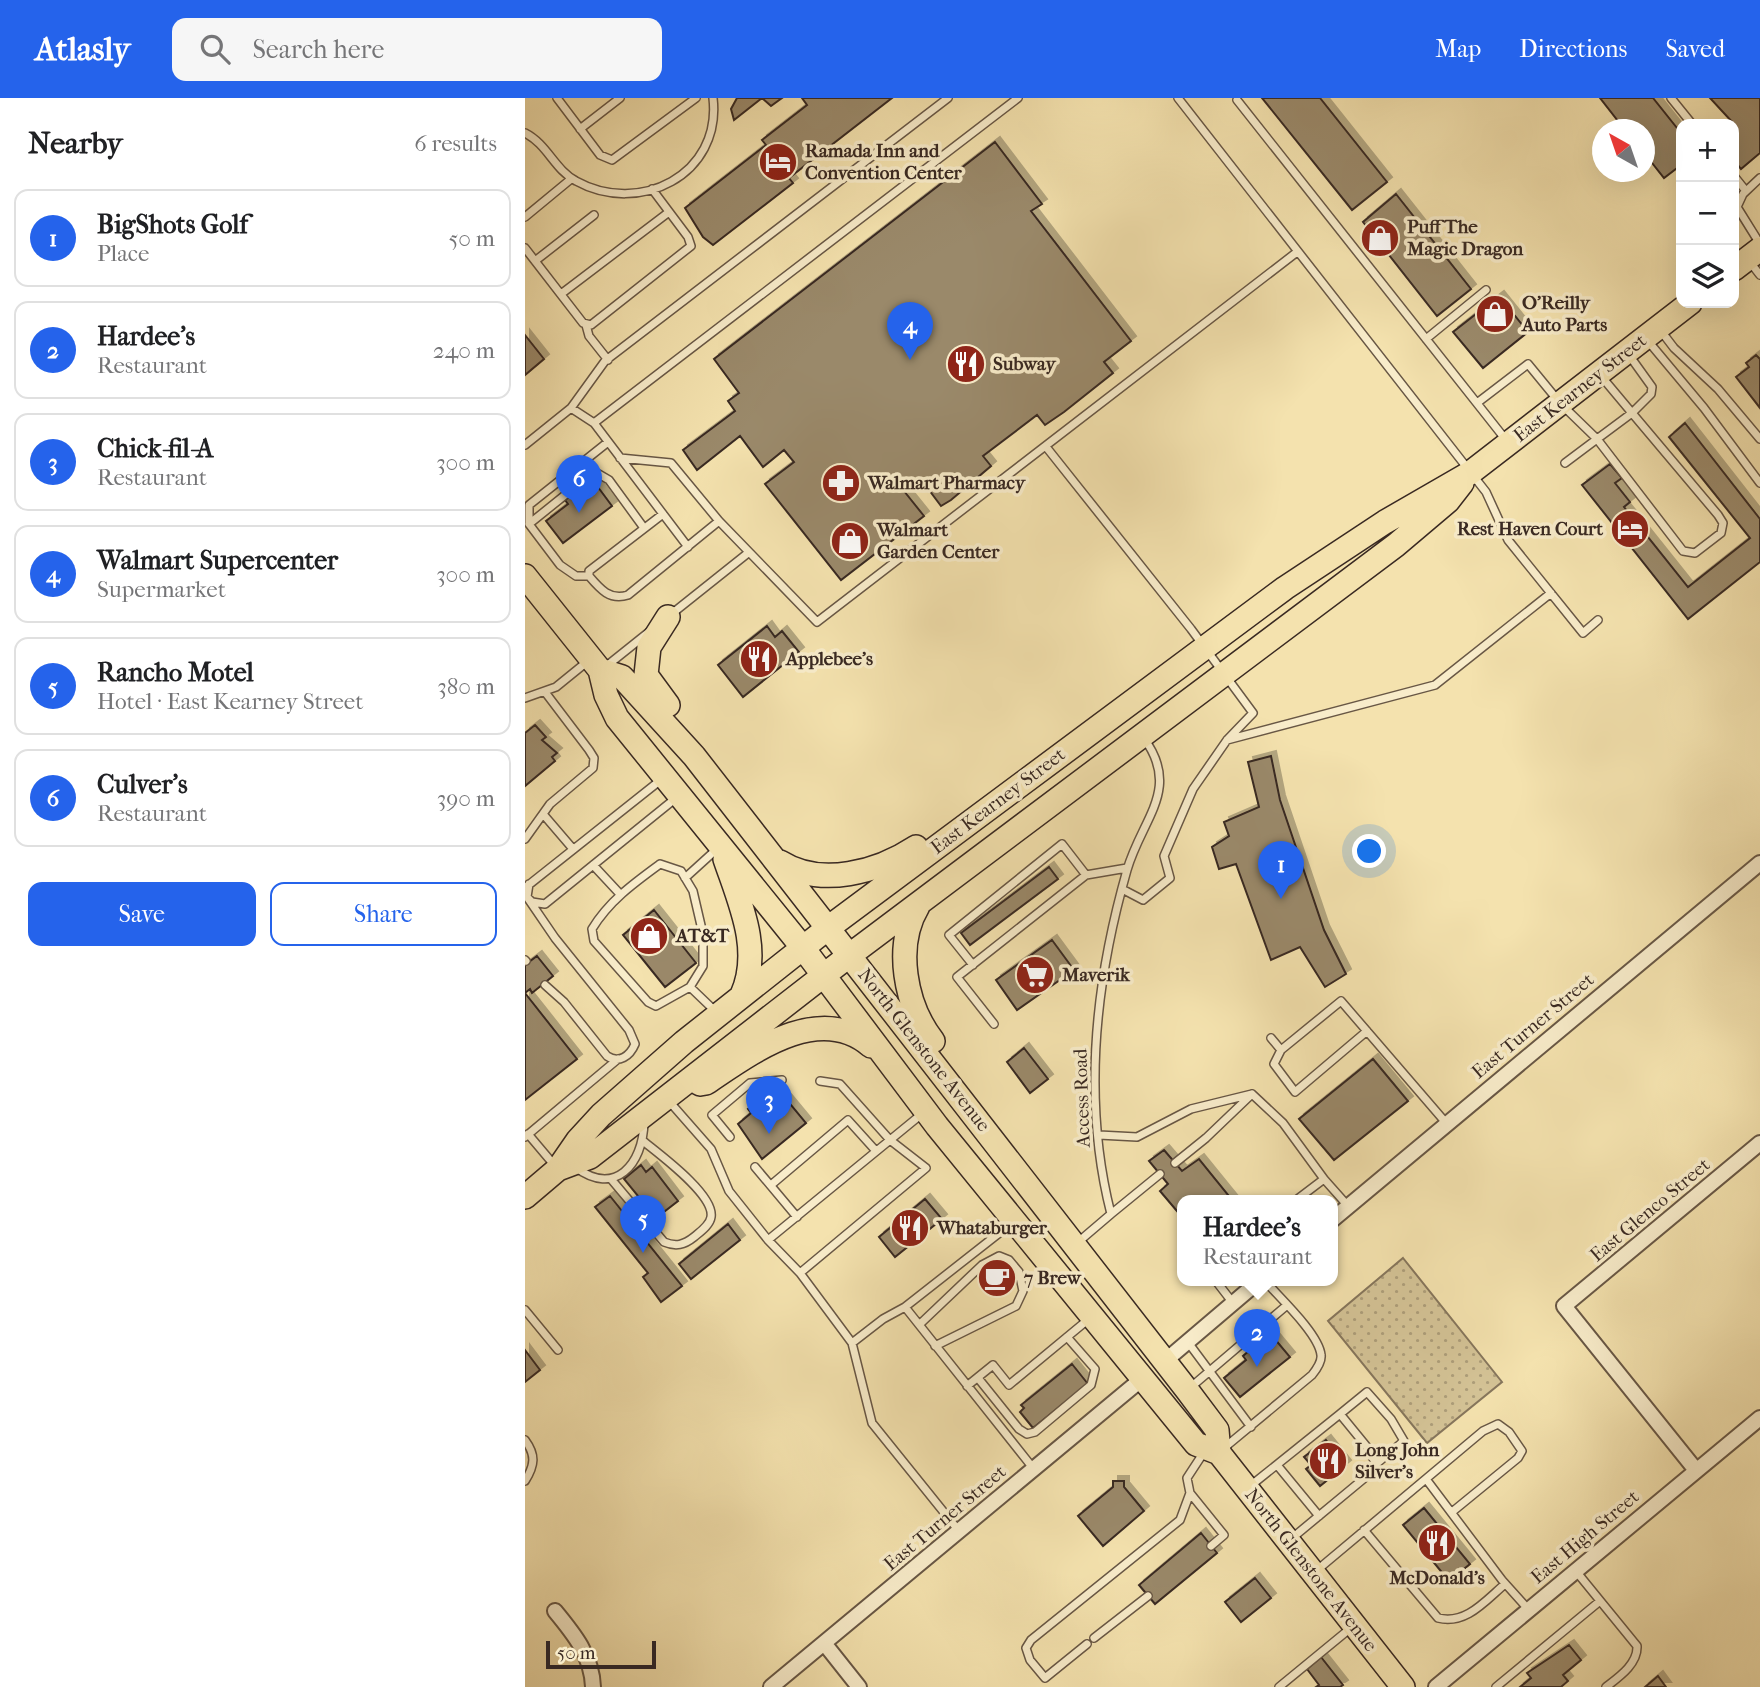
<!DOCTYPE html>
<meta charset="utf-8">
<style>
body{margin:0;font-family:"IM FELL French Canon",serif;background:#f6f6f6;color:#202124}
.controls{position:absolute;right:21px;top:21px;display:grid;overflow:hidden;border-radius:14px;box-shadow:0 7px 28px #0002}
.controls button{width:63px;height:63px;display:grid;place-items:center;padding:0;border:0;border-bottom:2px solid #e0e0e0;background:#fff;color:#202124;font:35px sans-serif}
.compass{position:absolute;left:1067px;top:21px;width:63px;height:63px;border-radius:50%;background:#fff;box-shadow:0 7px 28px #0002;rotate:320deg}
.scale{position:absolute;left:21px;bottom:18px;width:110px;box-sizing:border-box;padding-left:7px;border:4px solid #392922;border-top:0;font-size:19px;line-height:24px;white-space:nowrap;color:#392922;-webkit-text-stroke:5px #f8ecca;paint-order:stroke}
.you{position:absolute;left:845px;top:754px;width:24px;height:24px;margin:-18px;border:5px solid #fff;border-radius:50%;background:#1a73e8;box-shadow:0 0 0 10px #1a73e833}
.badge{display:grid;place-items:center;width:46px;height:46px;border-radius:50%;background:#2563eb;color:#fff;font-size:23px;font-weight:700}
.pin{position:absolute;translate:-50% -58px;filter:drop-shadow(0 2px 4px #0008)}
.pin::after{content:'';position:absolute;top:37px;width:24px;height:21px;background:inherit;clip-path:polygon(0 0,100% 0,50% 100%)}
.popup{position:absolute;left:652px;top:1097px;width:161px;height:91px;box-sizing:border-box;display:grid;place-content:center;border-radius:14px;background:#fff;filter:drop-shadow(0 2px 5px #0005);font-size:23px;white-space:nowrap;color:#757577}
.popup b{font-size:26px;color:#202124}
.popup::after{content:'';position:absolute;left:50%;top:100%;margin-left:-14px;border:14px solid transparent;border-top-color:#fff}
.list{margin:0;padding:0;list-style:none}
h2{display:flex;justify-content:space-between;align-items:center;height:91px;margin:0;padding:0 28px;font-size:30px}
h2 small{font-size:23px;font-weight:400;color:#757577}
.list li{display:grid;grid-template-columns:46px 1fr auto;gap:21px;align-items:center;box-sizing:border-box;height:98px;margin:0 14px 14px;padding:0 14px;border:2px solid #e0e0e0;border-radius:14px}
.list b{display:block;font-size:26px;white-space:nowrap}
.list p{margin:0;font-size:23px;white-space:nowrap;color:#757577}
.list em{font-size:23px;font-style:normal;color:#757577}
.actions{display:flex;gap:14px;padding:21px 28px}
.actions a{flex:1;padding:16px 0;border:2px solid #2563eb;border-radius:14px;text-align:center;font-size:24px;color:#2563eb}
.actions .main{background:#2563eb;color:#fff}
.icon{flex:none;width:38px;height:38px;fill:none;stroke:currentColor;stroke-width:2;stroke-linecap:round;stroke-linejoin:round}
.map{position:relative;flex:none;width:1235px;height:1589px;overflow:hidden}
header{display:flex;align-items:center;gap:42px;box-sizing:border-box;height:98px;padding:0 35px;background:#2563eb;color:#fff}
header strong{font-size:33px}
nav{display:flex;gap:38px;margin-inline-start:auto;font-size:24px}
.search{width:490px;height:63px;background:#f6f6f6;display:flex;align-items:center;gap:18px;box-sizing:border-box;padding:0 24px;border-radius:14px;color:#757577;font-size:26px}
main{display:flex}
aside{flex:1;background:#fff}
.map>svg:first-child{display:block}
.grass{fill:url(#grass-dots);stroke:#86765c;stroke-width:2}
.building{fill:#9a896b;stroke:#392922;stroke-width:2;filter:url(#shadow)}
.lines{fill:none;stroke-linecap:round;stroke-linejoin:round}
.service-casing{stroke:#685745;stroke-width:10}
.minor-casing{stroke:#685745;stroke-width:18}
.primary-casing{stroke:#392922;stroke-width:26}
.service{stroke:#f8ecca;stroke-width:7}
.minor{stroke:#f8ecca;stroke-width:14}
.primary{stroke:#f4e2ae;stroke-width:23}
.labels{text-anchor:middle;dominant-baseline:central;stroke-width:7;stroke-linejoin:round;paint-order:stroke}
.poi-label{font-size:19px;font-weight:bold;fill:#392922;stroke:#f8ecca;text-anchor:start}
.street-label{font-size:19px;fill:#392922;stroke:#f8ecca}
</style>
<header>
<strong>Atlasly</strong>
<div class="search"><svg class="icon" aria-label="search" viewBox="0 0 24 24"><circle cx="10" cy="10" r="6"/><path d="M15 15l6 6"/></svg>Search here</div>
<nav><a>Map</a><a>Directions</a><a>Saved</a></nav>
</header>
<main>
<aside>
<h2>Nearby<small>6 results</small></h2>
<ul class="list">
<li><span class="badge">1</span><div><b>BigShots Golf</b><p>Place</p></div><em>50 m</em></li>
<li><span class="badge">2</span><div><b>Hardee's</b><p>Restaurant</p></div><em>240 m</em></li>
<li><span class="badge">3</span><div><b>Chick-fil-A</b><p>Restaurant</p></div><em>300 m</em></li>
<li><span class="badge">4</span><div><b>Walmart Supercenter</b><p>Supermarket</p></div><em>300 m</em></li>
<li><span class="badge">5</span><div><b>Rancho Motel</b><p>Hotel · East Kearney Street</p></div><em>380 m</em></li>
<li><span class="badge">6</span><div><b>Culver's</b><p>Restaurant</p></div><em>390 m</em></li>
</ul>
<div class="actions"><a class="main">Save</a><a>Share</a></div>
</aside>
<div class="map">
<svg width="1235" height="1589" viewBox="0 0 1235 1589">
<defs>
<pattern id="grass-dots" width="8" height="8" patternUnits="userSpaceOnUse" patternTransform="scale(1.75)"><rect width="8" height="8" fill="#d4c396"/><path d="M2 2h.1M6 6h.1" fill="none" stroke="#ad9e7a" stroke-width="1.8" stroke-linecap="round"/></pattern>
<filter id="shadow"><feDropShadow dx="5" dy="-5" stdDeviation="0" flood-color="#0004"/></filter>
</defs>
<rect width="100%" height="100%" fill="#f4e2ae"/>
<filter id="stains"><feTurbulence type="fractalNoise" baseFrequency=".00286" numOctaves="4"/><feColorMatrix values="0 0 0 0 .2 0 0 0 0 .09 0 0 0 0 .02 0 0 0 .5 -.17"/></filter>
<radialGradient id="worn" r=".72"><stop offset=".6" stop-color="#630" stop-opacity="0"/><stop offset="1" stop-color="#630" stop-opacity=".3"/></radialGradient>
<path class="grass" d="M878,1160l99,124 -75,61 -99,-122z"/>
<path class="building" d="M212,0h45l-11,8 -9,-8 -28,22 -3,-11z
M277,0h90l-103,80 4,5 -80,62 -10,-8 -18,-29 81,-63 -4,-5 45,-35z
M737,0h58l67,84 -35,28z
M1075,0h53l28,35v32l-17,13 -19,-24v-24h-20z
M1185,0h50v55l-19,16 -7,-9v-36z
M470,44l47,62 -11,7 100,130 -27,21 9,11 -49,39 -19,13 -8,-10 -54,41 8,10 -40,34 -10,6 -21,-28 -16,13 20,25 -83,64 -76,-96 29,-22 -10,-12 -21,17 -23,-31 -43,34 -14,-20 52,-39 -7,-10 11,-8 -25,-34z
M871,96l75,95 -34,27 -74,-94z
M974,198l29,36 -45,36 -30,-36z
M0,237l19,24 -19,16z
M1231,257l4,4v49l-24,-31 13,-10 -3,-4z
M1160,325l75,96v43l-72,57 -106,-134 28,-21 12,14 -7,5 15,19 -6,5 64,80 62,-49 -81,-101z
M67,381l20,27 -49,37 -17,-22 22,-17 -3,-4z
M242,528l8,11 7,-6 17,21 -56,45 -25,-32z
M10,627l11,12 -4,3 15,13 -5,4 3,4 -30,25v-53z
M746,658l9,44 44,130 22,44 -21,13 -25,-40 -29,13 -35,-96 -17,5 -7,-22 17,-11 -5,-14 35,-15 -11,-45z
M524,769l9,12 -88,66 -9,-12z
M129,812l42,53 -31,24 -42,-52z
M527,842l22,30 -57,40 -21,-30z
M12,858l16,20 -21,17 -2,-4 -5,4v-28z
M0,895l52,66 -52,41z
M499,950l24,31 -18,14 -23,-31z
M848,961l35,42 -74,59 -35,-41z
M247,992l6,7 4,-3 24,29 -44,36 -24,-35 13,-11 -3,-4z
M639,1052l18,21 17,-12 34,42h-51v16l-22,-26 8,-7 -19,-23z
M116,1067l5,7 6,-5 26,34 -22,17 -32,-39z
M85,1098l72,90 -21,16 -18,-25 5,-4 -53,-66z
M400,1101l17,20 -47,38 -16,-20z
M203,1126l12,16 -49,39 -12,-15z
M469,1163l18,23 -8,6 -5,-7 -12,9 -7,-8 12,-10 -6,-7z
M749,1240l16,19 -50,40 -16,-19 22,-18 -3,-4 8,-7 3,5z
M0,1252l15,20 -15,12z
M547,1266l16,20 -55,44 -13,-16 4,-4 -3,-3z
M801,1342l20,25 -26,21 -14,-17 5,-4 -7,-8z
M588,1383h11v6l20,24 -41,35 -25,-30 35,-29z
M899,1410l46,56 -21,17 -46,-56z
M676,1435l16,20 -62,51 -16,-19z
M730,1480l16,20 -30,24 -16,-20z
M1044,1547l12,15 -18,15 5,6 -7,6h-41l11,-9 -4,-5z
M796,1559l22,28 -3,2h-24l3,-2 -12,-16z
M1133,1578l8,11h-21z"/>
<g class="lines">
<g class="service-casing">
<path id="service" d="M32,0l43,57 12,5 84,-62
M653,0l308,394 22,48 75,93 15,-13
M1146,0l21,26
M712,2l269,340
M55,31l40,-31
M0,35c22,11 30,37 51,48 63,35 146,-6 137,-83
M1209,78l12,15
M1235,80l-17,16 -6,13 23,37
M0,119l46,-38
M0,150l58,75 8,2 100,-79 -3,-9 -36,-48
M10,163l59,-46
M1225,164l10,13
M36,196l108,-82
M61,227l3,11 19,24
M1136,233l13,17 44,41 42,50
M901,241l60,-49
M1123,243l56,67 56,75
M952,305l51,-39 32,39 37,36 35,-26 -31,-37
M46,310l23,15 94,124
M69,325l424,-325
M0,347l46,-37 34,-47 343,-263
M522,350l144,181 62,84 -26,27 -34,49 -29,67 6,22 -27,22 -21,-11
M95,360l51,5 48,58 98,101 480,-370
M1040,365l32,-24 86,112 12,2 26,-20 2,-10 -5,-8 -86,-102 19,-19 1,-7 -23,-32
M138,416l-74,57v5c11,13 21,25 39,19l91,-74
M4,426l61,-49 7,-2 12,7 35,48
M64,478h-13l-16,-11 -31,-41v-19l79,-63
M144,518l79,-63
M79,570l45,-36
M0,600l31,-11 32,-26
M702,642l208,-55 116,-92
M18,716l30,35
M0,741l25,-35 43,-36 1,-10 -5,-8 -44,-58
M68,767l27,29
M160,780l33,-30
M4,786l-2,13 5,5 13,2 131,-106
M1,789l136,-108
M2,799l28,41 74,92 6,14c-5,12 -16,20 -28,12l-43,-54 -19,-17
M0,862l1,1
M448,867l-24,-30 113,-91 24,31
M165,889l-34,19 -8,-4 -54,-61 -2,-12c17,-28 42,-46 68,-65l21,7 12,20 10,43v32l-13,21 25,24
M469,926l-37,-47 129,-102 41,-7
M842,933l-72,61 -21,-28 7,-14 60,-49 106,123
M746,940l10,12
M143,1002l43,49 18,42 39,49 32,33 52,70 20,80 87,108
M3,1036l27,32
M574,1037l38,2 54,-28 61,-15 31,29 41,56
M0,1039l93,-78
M205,1039l-18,-22 38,-32 32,-3
M650,1065l31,-25 46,-44
M50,1069c40,30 68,-2 69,-45
M230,1069l42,50
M86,1081l53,63c12,5 20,3 30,-5 6,-5 16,-12 17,-20 4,-22 -52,-63 -68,-76
M246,1087l77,-65 28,31
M770,1103l29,-22 24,27
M586,1116l49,-40
M487,1125l-107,84 128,161
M243,1142l155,-127
M552,1145l34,-29c-29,-114 -16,-232 16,-344 15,-52 55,-81 16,-133
M275,1175l126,-105 -36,-28 -50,-56 -20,-3
M691,1183l17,22
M0,1212l33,40
M395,1226l62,-59 17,-9 10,4 10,12 4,19 -7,15 -81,40
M662,1243l64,86
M327,1245l31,-24 22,-12
M453,1280l41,51 8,5 8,-2 56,-47 4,-16 -28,-32
M442,1288l26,-21 16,20 81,-67
M666,1289l95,-81
M815,1316l27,-22 24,27 13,22 -28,23
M0,1342c11,15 10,25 0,41
M699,1350l88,-73c4,-5 10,-13 9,-20 -2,-21 -42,-58 -56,-74
M679,1354l-17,26 3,15 34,42 -13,11
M752,1367l42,51
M901,1381l76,101 26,29
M724,1389l91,-73 27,33 9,17 -3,7 -82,68
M839,1432l74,88c28,7 47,-17 67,-34
M1050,1472l62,76c1,18 -18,31 -31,41
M791,1473l167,-140 15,-7 11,8 13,19 -4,7 -66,54
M569,1540l54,-42
M562,1546l-42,34 -15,-18 -4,-12 5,-8 149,-120 10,-27
M754,1589l73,-60
M971,1589l104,-86"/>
</g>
<g class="minor-casing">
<path id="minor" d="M807,1122l428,-357
M640,1263l94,-80
M1170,1371l-131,-163 196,-163
M30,1513c19,23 37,45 38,76
M299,1545l35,44
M246,1589l372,-309
M911,1589l324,-269"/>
</g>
<g class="primary-casing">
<path id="primary" d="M1209,171l26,-20
M0,478l75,94 6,25 11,23 186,230 134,178 259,318 23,9 184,234
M143,519l-19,30 -3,28 22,30
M75,572l22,7 72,79 493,634 30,40 2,23
M200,761c15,44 37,91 17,136
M255,764c41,26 98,10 136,-15
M393,808c-24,40 -13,99 15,135
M175,986l6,-1c45,-30 113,-82 165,-37
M33,1071l32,-12 260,-202 546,-410 52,-44 14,-18
M0,1099l33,-28 20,-29 23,-25 83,-73 144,-114 457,-340 100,-66 85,-49 220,-170"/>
</g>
<use href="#service" class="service"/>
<use href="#minor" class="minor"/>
<use href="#primary" class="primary"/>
</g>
<defs>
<g id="hotel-disc" transform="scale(2.0125)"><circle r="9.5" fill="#8f2418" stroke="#f8ecca"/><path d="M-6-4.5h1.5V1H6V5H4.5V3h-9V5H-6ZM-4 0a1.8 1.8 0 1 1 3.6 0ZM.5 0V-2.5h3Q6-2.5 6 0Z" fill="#fff"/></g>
<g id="shop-disc" transform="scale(2.0125)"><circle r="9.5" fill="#8f2418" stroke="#f8ecca"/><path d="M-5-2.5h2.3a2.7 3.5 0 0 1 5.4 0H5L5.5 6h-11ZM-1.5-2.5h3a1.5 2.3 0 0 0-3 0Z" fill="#fff"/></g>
<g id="restaurant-disc" transform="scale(2.0125)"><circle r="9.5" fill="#8f2418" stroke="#f8ecca"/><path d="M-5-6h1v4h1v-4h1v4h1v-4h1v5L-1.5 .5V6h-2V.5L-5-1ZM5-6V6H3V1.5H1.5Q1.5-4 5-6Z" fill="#fff"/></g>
<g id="pharmacy-disc" transform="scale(2.0125)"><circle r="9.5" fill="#8f2418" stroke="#f8ecca"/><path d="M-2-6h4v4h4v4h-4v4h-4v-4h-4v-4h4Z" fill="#fff"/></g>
<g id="supermarket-disc" transform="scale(2.0125)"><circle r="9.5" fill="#8f2418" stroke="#f8ecca"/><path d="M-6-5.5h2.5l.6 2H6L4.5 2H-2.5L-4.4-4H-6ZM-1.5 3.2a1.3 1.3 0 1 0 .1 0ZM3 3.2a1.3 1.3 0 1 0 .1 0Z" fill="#fff"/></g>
<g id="cafe-disc" transform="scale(2.0125)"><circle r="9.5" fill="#8f2418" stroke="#f8ecca"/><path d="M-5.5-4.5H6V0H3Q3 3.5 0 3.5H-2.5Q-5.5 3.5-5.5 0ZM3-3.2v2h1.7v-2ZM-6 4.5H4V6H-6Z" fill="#fff"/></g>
</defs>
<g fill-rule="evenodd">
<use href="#hotel-disc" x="253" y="64"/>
<use href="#shop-disc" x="855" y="140"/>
<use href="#shop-disc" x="970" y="216"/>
<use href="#restaurant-disc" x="441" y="266"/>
<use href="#pharmacy-disc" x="316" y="385"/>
<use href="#hotel-disc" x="1105" y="431"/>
<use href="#shop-disc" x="325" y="443"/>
<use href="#restaurant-disc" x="234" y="561"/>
<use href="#shop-disc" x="124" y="838"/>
<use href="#supermarket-disc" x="510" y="877"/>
<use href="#restaurant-disc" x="385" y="1130"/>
<use href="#cafe-disc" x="472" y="1180"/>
<use href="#restaurant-disc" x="803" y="1363"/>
<use href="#restaurant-disc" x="912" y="1445"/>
</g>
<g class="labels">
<g class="poi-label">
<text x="280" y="53">Ramada Inn and<tspan x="280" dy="22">Convention Center</tspan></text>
<text x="882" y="129">Puff The<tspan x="882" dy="22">Magic Dragon</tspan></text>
<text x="997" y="205">O'Reilly<tspan x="997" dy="22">Auto Parts</tspan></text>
<text x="468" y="266">Subway</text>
<text x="343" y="385">Walmart Pharmacy</text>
<text x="1078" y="431" text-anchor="end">Rest Haven Court</text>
<text x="352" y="432">Walmart<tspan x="352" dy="22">Garden Center</tspan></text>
<text x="261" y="561">Applebee's</text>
<text x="151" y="838">AT&amp;T</text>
<text x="537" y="877">Maverik</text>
<text x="412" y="1130">Whataburger</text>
<text x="499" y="1180">7 Brew</text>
<text x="830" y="1352">Long John<tspan x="830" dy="22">Silver's</tspan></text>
<text x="912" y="1480" text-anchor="middle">McDonald's</text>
</g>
<g class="street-label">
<text transform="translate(1055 290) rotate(-38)">East Kearney Street</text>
<text transform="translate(473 703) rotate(-37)">East Kearney Street</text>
<text transform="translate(1008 928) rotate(-40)">East Turner Street</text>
<text transform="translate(399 952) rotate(52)">North Glenstone Avenue</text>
<text transform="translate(557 1000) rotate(-92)">Access Road</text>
<text transform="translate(1125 1112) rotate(-40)">East Glenco Street</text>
<text transform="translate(420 1420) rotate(-40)">East Turner Street</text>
<text transform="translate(1060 1439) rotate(-40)">East High Street</text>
<text transform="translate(786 1472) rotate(52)">North Glenstone Avenue</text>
</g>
</g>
<rect width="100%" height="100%" filter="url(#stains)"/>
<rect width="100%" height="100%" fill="url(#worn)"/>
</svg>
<div class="controls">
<button>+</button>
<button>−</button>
<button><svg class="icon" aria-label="layers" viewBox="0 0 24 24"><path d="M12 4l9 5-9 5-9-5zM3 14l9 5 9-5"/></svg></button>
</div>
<svg class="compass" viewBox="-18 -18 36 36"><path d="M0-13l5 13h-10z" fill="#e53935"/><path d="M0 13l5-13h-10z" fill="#757577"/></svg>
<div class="scale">50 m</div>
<div class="you"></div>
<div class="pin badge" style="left:756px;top:801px">1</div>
<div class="pin badge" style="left:732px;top:1269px">2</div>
<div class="popup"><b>Hardee's</b>Restaurant</div>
<div class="pin badge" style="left:244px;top:1036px">3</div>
<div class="pin badge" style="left:385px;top:262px">4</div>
<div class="pin badge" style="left:118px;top:1155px">5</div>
<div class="pin badge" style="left:54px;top:415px">6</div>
</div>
</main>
